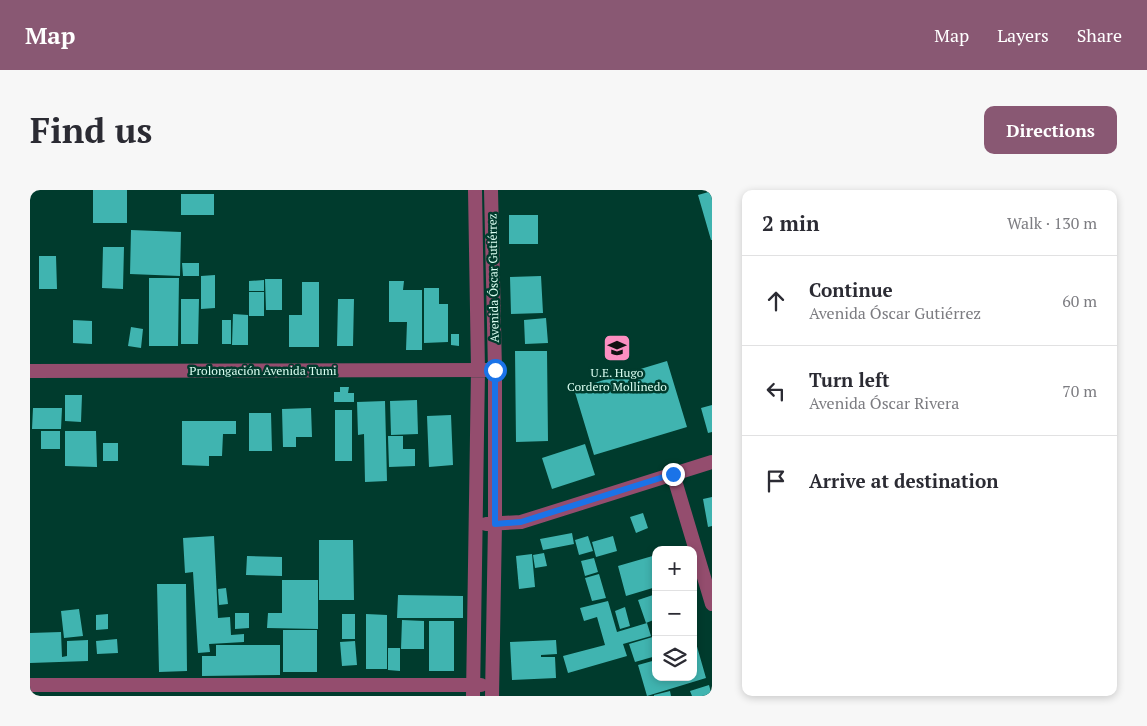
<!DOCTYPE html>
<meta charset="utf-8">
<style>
body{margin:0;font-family:"PT Serif",serif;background:#f7f7f7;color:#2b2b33}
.controls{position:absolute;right:15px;bottom:15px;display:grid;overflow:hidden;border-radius:10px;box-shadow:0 2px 8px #0003}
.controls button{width:45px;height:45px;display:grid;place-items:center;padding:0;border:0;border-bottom:1px solid #e1e1e2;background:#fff;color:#2b2b33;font:25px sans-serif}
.stop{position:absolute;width:15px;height:15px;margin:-11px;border:4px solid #1a73e8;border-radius:50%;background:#fff}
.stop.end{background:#1a73e8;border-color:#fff;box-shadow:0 1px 5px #0008}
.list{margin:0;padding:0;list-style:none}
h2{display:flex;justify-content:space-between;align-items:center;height:65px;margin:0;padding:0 20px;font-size:21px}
h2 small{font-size:16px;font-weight:400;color:#7c7c81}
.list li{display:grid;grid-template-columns:32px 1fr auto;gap:15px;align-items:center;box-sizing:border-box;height:90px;padding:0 20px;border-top:1px solid #e1e1e2}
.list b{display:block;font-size:19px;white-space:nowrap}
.list p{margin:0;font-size:16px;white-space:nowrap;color:#7c7c81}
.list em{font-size:16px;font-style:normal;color:#7c7c81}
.icon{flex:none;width:28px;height:28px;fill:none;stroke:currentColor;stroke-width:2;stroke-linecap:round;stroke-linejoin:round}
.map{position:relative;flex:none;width:682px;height:506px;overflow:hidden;border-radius:10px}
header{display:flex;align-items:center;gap:30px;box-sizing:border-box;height:70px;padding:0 25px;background:#895873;color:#fff}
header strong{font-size:24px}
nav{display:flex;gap:28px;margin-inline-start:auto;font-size:18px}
.intro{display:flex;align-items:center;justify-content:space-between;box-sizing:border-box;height:120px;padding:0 30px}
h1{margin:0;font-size:35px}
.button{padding:12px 22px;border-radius:10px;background:#895873;color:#fff;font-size:18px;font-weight:700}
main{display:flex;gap:30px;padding:0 30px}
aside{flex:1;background:#fff;border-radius:10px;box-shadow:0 2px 8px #0003}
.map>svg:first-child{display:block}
.building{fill:#40b4b0}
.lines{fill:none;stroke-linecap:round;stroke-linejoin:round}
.minor{stroke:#944d6e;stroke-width:14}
.route{stroke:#1a73e8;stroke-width:6}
.labels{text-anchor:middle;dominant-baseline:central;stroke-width:5;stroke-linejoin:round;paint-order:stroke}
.street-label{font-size:12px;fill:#dafef1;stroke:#003b2d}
.poi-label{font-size:12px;fill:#dafef1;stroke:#003b2d}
</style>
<header>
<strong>Map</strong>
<nav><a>Map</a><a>Layers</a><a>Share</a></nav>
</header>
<div class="intro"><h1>Find us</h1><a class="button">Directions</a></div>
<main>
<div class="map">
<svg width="682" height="506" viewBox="0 0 682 506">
<rect width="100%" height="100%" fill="#003b2d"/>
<path class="building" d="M63,0h34v33h-34z
M682,1v49h-1l-13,-45z
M151,4h33v21h-33z
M479,25h29v29h-29z
M101,40l50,2 -1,44 -50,-2z
M73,57h21l-1,42 -21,-1z
M9,66h17l1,33h-18z
M152,73h17v13h-16z
M185,85v33l-14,1v-33z
M511,86l2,37 -32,1 -1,-37z
M119,88h30l-1,68h-29z
M235,89h17v31h-16z
M234,90v11h-15v-10z
M359,91h15l-1,9h19v60h-16l1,-28h-18z
M272,92h17v65h-30v-32h13z
M394,98h15v16h9v38l-24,1z
M219,102h15v24h-15z
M151,109h18l-1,45h-17z
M308,109h16l-1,47h-16z
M203,124l15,1v30h-16z
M516,128l2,25 -23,1 -1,-24z
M43,130l19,1v23l-19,-1z
M192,130h9v24h-9z
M101,137l12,2 -2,19 -13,-2z
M421,144h8v12l-8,-1z
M485,161h32l1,90 -32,1z
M637,171l20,66 -93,28 -20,-66z
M310,197h9l-1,6h6v9h-20v-10h6z
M35,205h17l-1,27 -16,-1z
M387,210l1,34 -27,1 -1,-34z
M355,211l2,80 -22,1 -1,-48 -6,1 -1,-33z
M682,215v27l-4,1 -7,-25z
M3,218h29l-1,21h-29z
M281,218l1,29h-16v10h-13l-1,-38z
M305,220h17v51h-17z
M219,223h22l1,38h-23z
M421,225l2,50 -24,2 -2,-51z
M152,231h54v13h-13l-1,22h-13v10l-27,-1z
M11,241h19v18h-19z
M35,241h31l1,36 -32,-1z
M358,246h15v13h12v17l-26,1z
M73,253h15v18h-15z
M555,254l10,31 -43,14 -10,-31z
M682,307v29l-4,1 -5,-28z
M613,323l5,15 -12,5 -6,-16z
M542,343l2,11 -31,6 -3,-11z
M184,346l4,82 12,-1 1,18 13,-1v8l-35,2 1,8 -12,1 -5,-81 -8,1 -2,-35z
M558,346l5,15 -14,4 -4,-15z
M583,346l4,15 -21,6 -4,-15z
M289,350h34l1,60h-35z
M514,363l3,13 -12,2 -2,-13z
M502,364l3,33 -16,2 -3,-33z
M626,365v32l-30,9 -8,-30z
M217,366l35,1v19l-36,-1z
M564,368l4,14 -13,4 -4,-15z
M569,384l7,24 -14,3 -7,-23z
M252,390h36v49l-51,-1 1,-15h14z
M127,394h29l1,87 -28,1z
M196,398l2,16 -9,1 -1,-16z
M626,404v25l-10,4 -8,-23z
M368,405l65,1v22h-66z
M578,411l9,31 30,-9 4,13 -28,8 4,12 -59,17 -5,-17 42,-11 -8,-28 -13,4 -4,-13z
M595,417l5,19 -10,3 -5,-18z
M49,419l4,27 -19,2 -3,-27z
M205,423h14v15l-14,1z
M78,424v15l-12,1v-15z
M312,424h13v25h-13z
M336,424l21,1v54h-21z
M372,430l22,1v28h-23z
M399,431h25v50h-25z
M253,440h34v42h-34z
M31,442l1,25 5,-1v-15l21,-1v21l-58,2v-30z
M626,446v20l-21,6 -6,-18z
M664,446l12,42 -59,18 -9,-31 18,-5v17h37z
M87,449l1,14 -21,1 -1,-13z
M526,450l1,14 -16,1v2h14l1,21 -44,2 -2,-38z
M325,451l2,24 -15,1 -2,-24z
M186,455h64v30l-78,1v-20h14z
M358,458h12v23l-12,-1z
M679,495l3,11h-20l-2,-5z
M640,501l1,5h-17v-1z"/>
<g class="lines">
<path class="minor" d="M461,0l4,180v154l-3,172
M0,181l457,-1
M643,284l39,130
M456,334l35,-2 191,-60
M0,495h451
M443,506l5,-326 -3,-180"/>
</g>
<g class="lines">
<path class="route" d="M465,180v154l26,-2 152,-48"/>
</g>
<defs>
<g id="school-square" transform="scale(1.4375)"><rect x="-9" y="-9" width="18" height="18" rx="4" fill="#fc8fc1" stroke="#003b2d"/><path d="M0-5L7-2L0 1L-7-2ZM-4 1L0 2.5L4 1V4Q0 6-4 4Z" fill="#111"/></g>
</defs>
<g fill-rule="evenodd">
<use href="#school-square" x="587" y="158"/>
</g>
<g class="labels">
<g class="street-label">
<text transform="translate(463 88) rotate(-91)">Avenida Óscar Gutiérrez</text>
<text x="233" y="180">Prolongación Avenida Tumi</text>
</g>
<g class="poi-label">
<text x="587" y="182">U.E. Hugo<tspan x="587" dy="14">Cordero Mollinedo</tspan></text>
</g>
</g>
</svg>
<div class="controls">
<button>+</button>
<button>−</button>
<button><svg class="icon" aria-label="layers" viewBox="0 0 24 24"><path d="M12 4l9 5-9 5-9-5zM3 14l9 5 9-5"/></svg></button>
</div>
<div class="stop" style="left:465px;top:180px"></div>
<div class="stop end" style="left:643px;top:284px"></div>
</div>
<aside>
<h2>2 min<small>Walk · 130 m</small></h2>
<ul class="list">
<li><svg class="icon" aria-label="ahead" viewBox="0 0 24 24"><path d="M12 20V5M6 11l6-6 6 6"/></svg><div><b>Continue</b><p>Avenida Óscar Gutiérrez</p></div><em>60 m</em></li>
<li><svg class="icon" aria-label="left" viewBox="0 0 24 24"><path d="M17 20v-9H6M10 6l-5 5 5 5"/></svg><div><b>Turn left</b><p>Avenida Óscar Rivera</p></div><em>70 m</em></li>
<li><svg class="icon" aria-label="arrive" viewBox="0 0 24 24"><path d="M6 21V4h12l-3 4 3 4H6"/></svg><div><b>Arrive at destination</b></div></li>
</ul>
</aside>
</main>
